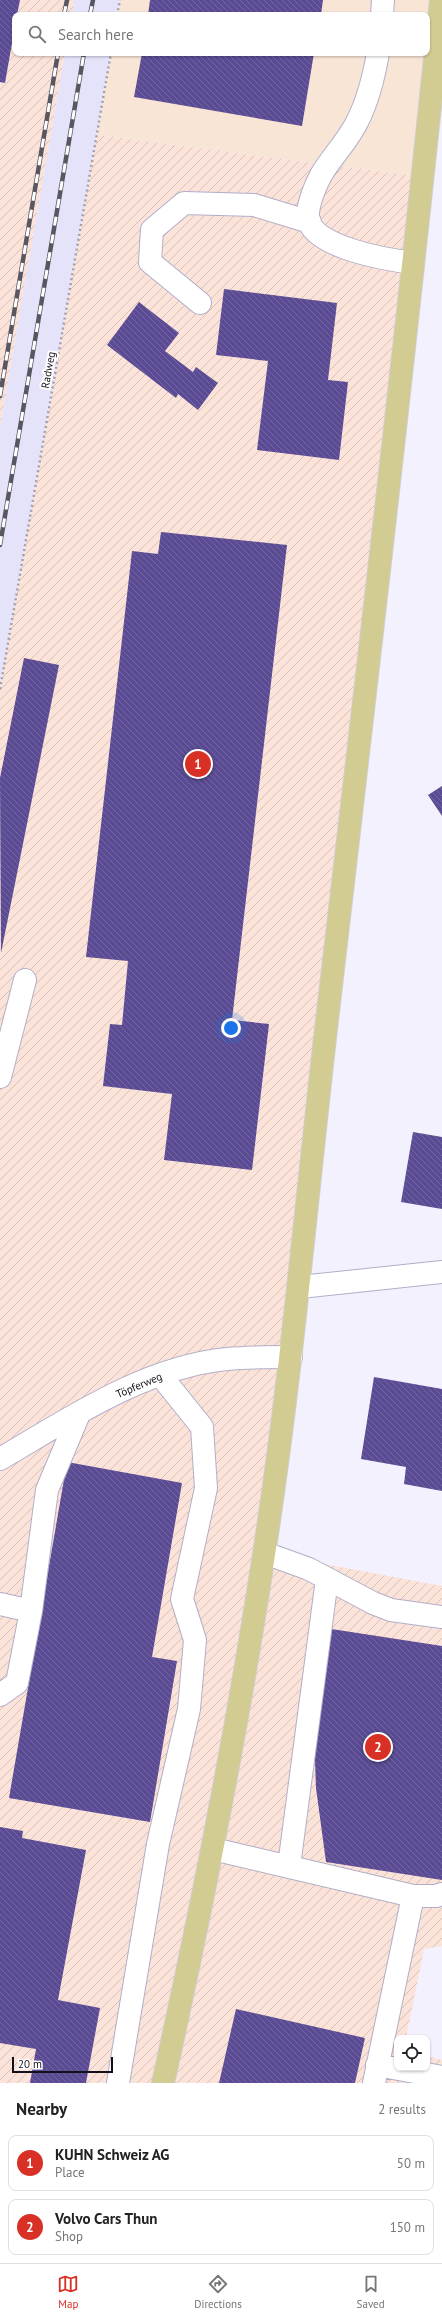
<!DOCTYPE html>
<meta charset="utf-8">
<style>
body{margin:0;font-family:"PT Sans",sans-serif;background:#f2f2f2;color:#222}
.controls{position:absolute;right:12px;bottom:12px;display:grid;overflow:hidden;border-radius:8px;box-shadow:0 1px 3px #0004}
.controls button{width:36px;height:36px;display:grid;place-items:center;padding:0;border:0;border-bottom:1px solid #e0e0e0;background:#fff;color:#222;font:20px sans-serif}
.scale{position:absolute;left:12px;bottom:10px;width:101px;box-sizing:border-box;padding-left:4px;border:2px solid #12111b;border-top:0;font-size:11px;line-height:14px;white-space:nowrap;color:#12111b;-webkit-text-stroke:3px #fff;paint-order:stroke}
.you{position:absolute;left:231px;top:1028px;width:14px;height:14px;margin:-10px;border:3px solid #fff;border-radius:50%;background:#1a73e8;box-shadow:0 0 0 6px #1a73e833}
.badge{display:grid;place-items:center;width:26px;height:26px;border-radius:50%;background:#d93025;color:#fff;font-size:13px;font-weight:700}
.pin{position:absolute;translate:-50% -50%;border:2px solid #fff;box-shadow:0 1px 4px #0006}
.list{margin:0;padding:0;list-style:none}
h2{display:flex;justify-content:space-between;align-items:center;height:52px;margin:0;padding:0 16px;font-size:17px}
h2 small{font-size:13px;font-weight:400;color:#767676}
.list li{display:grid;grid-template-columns:26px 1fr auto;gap:12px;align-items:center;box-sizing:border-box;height:56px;margin:0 8px 8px;padding:0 8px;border:1px solid #e0e0e0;border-radius:8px}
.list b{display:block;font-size:15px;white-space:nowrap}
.list p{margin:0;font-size:13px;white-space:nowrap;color:#767676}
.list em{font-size:13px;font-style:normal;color:#767676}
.icon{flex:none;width:22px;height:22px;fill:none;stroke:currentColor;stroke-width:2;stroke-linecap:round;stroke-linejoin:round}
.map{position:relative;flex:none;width:442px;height:2083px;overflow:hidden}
.search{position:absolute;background:#fff;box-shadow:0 1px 3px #0004;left:12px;right:12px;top:12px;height:44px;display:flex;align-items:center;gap:10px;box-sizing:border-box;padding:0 14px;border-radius:8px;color:#767676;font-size:15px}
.sheet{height:180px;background:#fff}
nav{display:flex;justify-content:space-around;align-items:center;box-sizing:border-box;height:56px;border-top:1px solid #e0e0e0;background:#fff;font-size:11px;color:#767676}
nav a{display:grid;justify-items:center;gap:2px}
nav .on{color:#d93025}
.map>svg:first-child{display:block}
.commercial{fill:#f8e5d5}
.industrial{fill:url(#industrial-furrows)}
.built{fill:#e5e3f9}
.building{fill:url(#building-back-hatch)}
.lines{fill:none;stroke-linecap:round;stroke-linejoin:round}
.minor-casing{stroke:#b1aec9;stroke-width:24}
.major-casing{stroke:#d0cfd1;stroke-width:24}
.path{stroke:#a1a0ab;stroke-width:2.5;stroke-dasharray:2 3;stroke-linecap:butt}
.minor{stroke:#fff;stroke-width:22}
.major{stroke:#d2cb92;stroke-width:22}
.rail-casing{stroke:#585761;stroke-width:4.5}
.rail{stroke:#fff;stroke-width:3;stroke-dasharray:9;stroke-linecap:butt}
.labels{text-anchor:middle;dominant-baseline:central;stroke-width:4;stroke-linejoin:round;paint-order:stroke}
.street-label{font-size:11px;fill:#12111b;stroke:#fff}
</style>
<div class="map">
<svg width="442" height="2083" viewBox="0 0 442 2083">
<defs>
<pattern id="industrial-furrows" width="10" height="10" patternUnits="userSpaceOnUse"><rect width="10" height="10" fill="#fce3da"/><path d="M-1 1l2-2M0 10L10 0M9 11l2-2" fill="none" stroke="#d7c2ba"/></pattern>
<pattern id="building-back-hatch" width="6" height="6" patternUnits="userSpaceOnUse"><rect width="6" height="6" fill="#5a4b94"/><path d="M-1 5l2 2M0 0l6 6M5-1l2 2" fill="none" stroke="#72669e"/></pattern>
</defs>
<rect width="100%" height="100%" fill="#f2f1fd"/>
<path class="commercial" d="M120,0h321l-18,177 -326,-42 14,-82h316v-38h-310z"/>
<path class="industrial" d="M0,0h74l-2,15h-57v38h50l-65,375z
M97,135l326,42 -158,1376 177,33v360l-18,3 -18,89h-9v30h30v-12l15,4v23h-442v-1394z"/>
<path class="built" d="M74,0h46l-3,15h-45z
M65,53h46l-111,636v-261z"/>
<path class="building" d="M0,0h20l-3,15h-2v11l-10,57 -5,-1z
M150,0h173l-2,15h-173z
M142,53h172l-12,73 -168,-29z
M224,289l113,14 -9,77 20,2 -9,78 -82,-10 11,-89 -52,-6z
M139,302l40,31 -14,18 28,21 3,-5 22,16 -20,27 -20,-16 -2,4 -69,-53z
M161,532l126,13 -55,475 37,4 -17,146 -88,-10 8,-66 -69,-8 7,-62 12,1 6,-64 -42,-4 46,-406 26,3z
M24,658l35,7 -58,288 -1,-175z
M442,786v30l-14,-21z
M413,1132l29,5v72l-41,-7z
M374,1377l68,12v102l-38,-7 2,-17 -45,-8z
M67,1462l115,21 -30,174 25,4 -27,161 -141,-24z
M325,1628l117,18v234l-116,-18 -10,-74 -3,-82z
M0,1827l23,4 -1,7 64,12 -28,150 42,8 -14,75h-56l6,-34 -36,-6z
M236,2009l129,29 -10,45h-136z"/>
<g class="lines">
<g class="minor-casing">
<path id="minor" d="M382,15l1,-15
M378,53c-4,23 -9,45 -20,67 -9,20 -26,36 -37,55 -6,11 -14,31 -13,43 4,30 82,42 105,45
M200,303l-50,-41 2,-32 32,-27 70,2 56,17
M0,1077l25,-97
M300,1287l142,-15
M0,1459c70,-41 145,-92 227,-100 21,-2 43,-2 64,-2
M265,1553l44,16 64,34 18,7 51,7
M0,1604l31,7 -14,72 -17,12
M31,1611l16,-121 32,-76
M213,1849l200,47h23l6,-2
M289,1866l38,-287
M377,2065l65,12
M118,2083l40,-239 31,-135 6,-69 -13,-41 24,-111 -4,-61 -41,-51
M374,2083l39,-187"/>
</g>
<g class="major-casing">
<path id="major" d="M163,2083c39,-175 74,-352 101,-529 27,-174 42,-350 62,-525 40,-343 80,-686 115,-1029"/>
</g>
<path class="path" d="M117,15l3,-15
M0,689l111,-636"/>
<use href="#minor" class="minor"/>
<use href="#major" class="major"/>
<g class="rail-casing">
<path id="rail" d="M64,15l3,-15
M90,15l3,-15
M0,396l58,-343
M0,545l84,-492"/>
</g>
<use href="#rail" class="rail"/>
</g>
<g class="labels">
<g class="street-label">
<text transform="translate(48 370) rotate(-80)">Radweg</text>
<text transform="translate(139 1385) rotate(-23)">Töpferweg</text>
</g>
</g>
</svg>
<div class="controls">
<button><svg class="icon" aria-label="locate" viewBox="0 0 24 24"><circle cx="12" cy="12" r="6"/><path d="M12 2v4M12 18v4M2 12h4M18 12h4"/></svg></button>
</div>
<div class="scale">20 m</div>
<div class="you"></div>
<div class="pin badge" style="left:198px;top:764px">1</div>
<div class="pin badge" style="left:378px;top:1747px">2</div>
<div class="search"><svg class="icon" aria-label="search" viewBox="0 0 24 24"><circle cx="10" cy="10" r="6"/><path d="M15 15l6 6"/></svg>Search here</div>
</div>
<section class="sheet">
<h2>Nearby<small>2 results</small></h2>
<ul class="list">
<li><span class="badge">1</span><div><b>KUHN Schweiz AG</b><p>Place</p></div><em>50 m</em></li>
<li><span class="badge">2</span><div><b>Volvo Cars Thun</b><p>Shop</p></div><em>150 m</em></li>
</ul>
</section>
<nav>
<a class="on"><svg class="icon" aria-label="map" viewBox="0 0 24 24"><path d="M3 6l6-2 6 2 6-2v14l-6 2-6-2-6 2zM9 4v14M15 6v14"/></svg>Map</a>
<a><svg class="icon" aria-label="directions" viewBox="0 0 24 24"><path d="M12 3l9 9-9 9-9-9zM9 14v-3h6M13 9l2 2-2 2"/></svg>Directions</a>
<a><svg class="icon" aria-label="saved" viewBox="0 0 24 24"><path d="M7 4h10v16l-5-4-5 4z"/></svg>Saved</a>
</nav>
